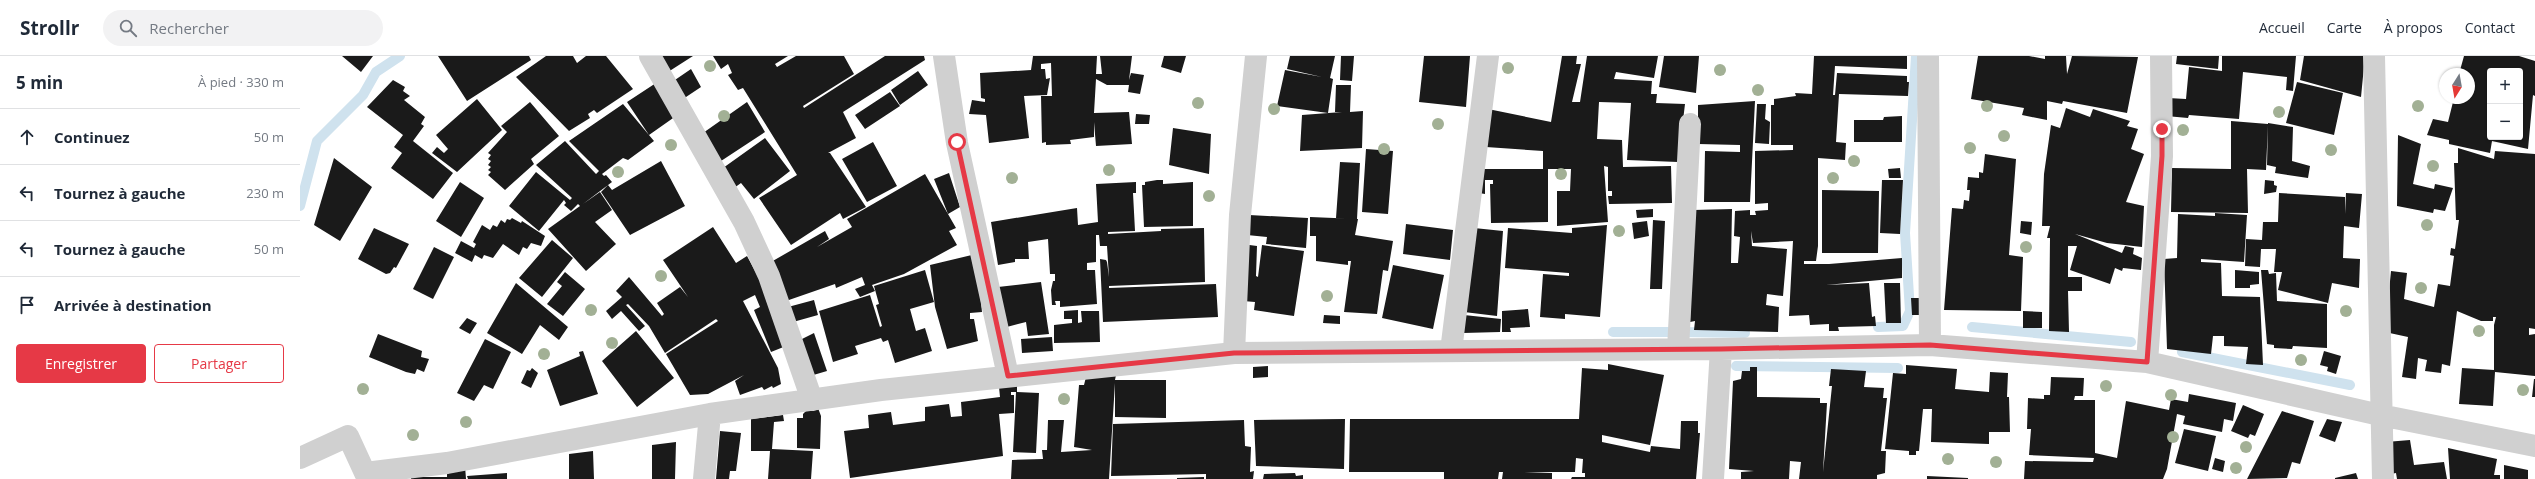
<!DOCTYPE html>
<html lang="fr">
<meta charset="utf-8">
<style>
body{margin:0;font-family:"Open Sans",sans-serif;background:#f2f2f3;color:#1f2937}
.controls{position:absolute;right:12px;top:12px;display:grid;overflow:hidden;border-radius:4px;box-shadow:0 1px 3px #0004}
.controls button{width:36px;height:36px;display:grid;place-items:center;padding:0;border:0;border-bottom:1px solid #e0e1e3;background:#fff;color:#1f2937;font:20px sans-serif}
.compass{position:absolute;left:2139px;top:12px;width:36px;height:36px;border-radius:50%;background:#fff;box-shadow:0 1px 3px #0004;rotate:191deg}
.stop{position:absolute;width:12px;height:12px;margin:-9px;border:3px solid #e63946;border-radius:50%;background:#fff}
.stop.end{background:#e63946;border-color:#fff;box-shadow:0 1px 4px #0008}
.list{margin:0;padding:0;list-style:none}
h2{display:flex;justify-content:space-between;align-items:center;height:52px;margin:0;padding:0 16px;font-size:17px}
h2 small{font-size:13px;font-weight:400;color:#747a83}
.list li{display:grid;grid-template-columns:26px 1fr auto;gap:12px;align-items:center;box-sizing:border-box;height:56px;padding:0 16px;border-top:1px solid #e0e1e3}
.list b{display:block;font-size:15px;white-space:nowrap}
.list em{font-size:13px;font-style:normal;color:#747a83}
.actions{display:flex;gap:8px;padding:12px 16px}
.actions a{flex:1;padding:9px 0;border:1px solid #e63946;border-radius:4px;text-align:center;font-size:14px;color:#e63946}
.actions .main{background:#e63946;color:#fff}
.icon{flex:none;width:22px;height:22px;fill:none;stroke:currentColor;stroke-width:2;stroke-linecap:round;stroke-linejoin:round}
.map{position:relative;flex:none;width:2235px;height:423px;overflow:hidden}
header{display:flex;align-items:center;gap:24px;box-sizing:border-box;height:56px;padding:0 20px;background:#fff;border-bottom:1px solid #e0e1e3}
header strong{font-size:19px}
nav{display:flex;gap:22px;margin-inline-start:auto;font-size:14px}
.search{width:280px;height:36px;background:#f2f2f3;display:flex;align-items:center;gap:10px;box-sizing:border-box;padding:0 14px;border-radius:22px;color:#747a83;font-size:15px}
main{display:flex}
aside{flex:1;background:#fff}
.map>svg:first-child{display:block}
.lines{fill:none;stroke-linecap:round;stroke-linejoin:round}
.stream{stroke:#cfe2ee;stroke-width:10}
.building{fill:#1a1a1a;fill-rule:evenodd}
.street{stroke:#d0d0d0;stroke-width:22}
.tree{fill:#a2b095}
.route{stroke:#e63946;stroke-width:5}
</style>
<header>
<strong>Strollr</strong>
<div class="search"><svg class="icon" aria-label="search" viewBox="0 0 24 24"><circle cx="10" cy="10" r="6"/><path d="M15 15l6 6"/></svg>Rechercher</div>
<nav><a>Accueil</a><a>Carte</a><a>À propos</a><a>Contact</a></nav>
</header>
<main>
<aside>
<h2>5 min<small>À pied · 330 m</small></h2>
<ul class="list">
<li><svg class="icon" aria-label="ahead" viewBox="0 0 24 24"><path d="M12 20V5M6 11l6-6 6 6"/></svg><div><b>Continuez</b></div><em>50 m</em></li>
<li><svg class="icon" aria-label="left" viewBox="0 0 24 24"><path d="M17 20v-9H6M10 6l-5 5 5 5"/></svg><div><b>Tournez à gauche</b></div><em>230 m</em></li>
<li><svg class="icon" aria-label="left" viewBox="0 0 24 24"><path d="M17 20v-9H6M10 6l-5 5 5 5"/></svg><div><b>Tournez à gauche</b></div><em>50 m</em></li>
<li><svg class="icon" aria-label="arrive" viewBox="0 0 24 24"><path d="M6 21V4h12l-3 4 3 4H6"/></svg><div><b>Arrivée à destination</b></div></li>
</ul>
<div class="actions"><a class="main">Enregistrer</a><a>Partager</a></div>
</aside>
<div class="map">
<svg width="2235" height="423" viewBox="0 0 2235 423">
<rect width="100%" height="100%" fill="#fff"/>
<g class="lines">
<path class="stream" d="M0,150l17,-65 46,-46 13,-23 24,-16
M1578,271l25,-1 7,-15 -5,-78 11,-177
M1672,271l159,15
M1313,276h64
M1379,276l66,1
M1882,296l168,33
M1436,310l162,2"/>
</g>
<path class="building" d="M42,0h31l-12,16z
M138,0h91l2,4 -64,41z
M246,0h27l4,7 9,-7h20l27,33 -36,24 -3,-3 -6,4 2,4 -21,13 -53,-54z
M358,0h35l-25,16z
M413,0h75l-13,8 2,3 19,-11h48l10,18 -51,32 1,2 81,-52h39l1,4 -82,52 13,26 -28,15h2l36,54 -23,12 -3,-6 -49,32 -32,-47 38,-23 -54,-87 -5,2 -10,-15 4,-2 -4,-9 -7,5z
M733,0h64l-1,18h6l-2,-18h32l-3,24 2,-7 13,2 -4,19 -12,-2 1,-7h-22l-11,-6 -2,34 35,-1 3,32 -36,2 -2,-24v15l-24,3 1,4 -25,1v-3l-4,1 -1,-47h11l-1,-33 -10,1v5h4l1,10 4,-1 -3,17 -23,1 5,42 -40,5 -3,-28 -17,-1 3,-14 13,2v-3l-4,-1 -1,-25 51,-3z
M864,0h22l-5,17 -20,-6z
M990,0h45l-5,22 3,1 -5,34 -51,-7 8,-36 37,7 -35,-8z
M1041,0h13l-2,25 -12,-1z
M1124,0h46l-4,51 -47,-5z
M1262,0h15l-1,8h5l-9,38h8l7,-46h71l-4,22 -38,-6 -2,7 38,2 -1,13h6l-1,9 29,1 -7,58 -51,-2 4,-57 -32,-1 -2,37 25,1 1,27 48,-1 1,37 -63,1 -1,-8h4v-5h-4v-24l-4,-1 4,56 -51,4v-35h13l1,-22h-23v53l-57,1 -1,-39h3v-4h-8v14l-12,-2 2,-23h68v-18l-57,-4 2,-38 63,13z
M1364,0h35l-3,37 -37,-6z
M1514,0h93v13l-72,-3 -2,29h2l2,-22 70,3v6h2l-1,14 -69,-2 -3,48 10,1 -1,17 -27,-2v88l-2,15h-12v3h25l73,-6v20l-76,7 43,-2 3,34 3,-1 1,10 -38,1 1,4h-10v-7l-19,1 -1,-10 -20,1 4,-75 -40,2 -2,-12 1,15 35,3 -4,47 -16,-2 -1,11 13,2 -1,25 -84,-2 1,-9 -5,1 3,-112 39,-1 -1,54h7l2,-26 -6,-1 1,-25 15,-1v5h6l-1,-4 13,-1v-7l-13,1v-53l38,-1v-5h-22v-40h3v-6l22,-3 -1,-3 17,1z
M1678,0h51l16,3v-3h21l1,18 5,-18 66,1 -11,56 -64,-12 -1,3 -15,-3v19l-25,-5 2,-7 -53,-9z
M1877,0h42l-1,13 -42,-5z
M1922,0h74l-3,35 -7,-1 1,-13 -44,-5 -4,47 -50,-4 -1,3 -22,-2 2,-18 18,1 3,-32 33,4z
M2004,0h61l-4,41 -61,-17z
M2164,0h55l16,5v35l-2,-1 -5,54 -36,-8 -2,12 -41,-9v-4l-22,-5 6,-16 15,3 6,-24h15v-24h-10zM2190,15h30v66h-30z
M391,13l10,18 -18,12 -11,-17z
M618,15l10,14 -28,20 -9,-15z
M93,24l12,7 -2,4 7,5 -6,4 21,17 -4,7 3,2 -11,15 40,32 -20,26 -42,-31 11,-15 -8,-6 9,-12 -36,-28z
M1997,26l46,11 -9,42 -48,-12z
M356,27l20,33 -27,19 -22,-33z
M1036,29h15l-1,27 13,-1 -1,37 -62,3 2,-36 40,-3h-7z
M590,36l10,14 -35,23 -10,-14z
M177,43l25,31 -45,42 -25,-19 5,-6 7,6 4,-4 -12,-14z
M1455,45l-5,101h-46l1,-51 35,1v-7l-42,-1v-39z
M230,46l29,34 -28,23 3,5 -29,26 -17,-15 3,-3 -3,-2 3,-3 -3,-2 3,-4 -3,-2 3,-4 -3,-2 19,-21 -6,-6z
M447,46l18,30 -44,29 -18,-28z
M323,48l31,37 -26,19 -5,-2 -21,16 2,2 2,-1 6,7 -29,22 17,-12 12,18 -17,12 21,22 -30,27 -38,-42 32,-23 -2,-2 -7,7 -7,-6 2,-2 -2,-3 -25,31 -30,-25 27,-34 34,28 2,-2 -36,-33 29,-24 31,33 3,-3 -30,-30z
M1457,48h9l-1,15 5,3 -1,22 -14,-1z
M1766,52l24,9 3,-8 37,12 -3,5 11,3 -7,20 13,5 -18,48 18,4 -2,41 -35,-4 -32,-9 47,19 3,-7 9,2 -1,6 9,4 -1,12 -18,-2 -1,3 -7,-3 -5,16 -40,-14 7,-24h-9v31h14v14h-14l1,41 -20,-1 1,-93h-3l3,-12h-8l2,-52 7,-49 9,3z
M836,58l14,1 -1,9h-14z
M1602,60v26h-48v-22h29l1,-3z
M1931,65l37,3 -2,46 -19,-1 1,44 -77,-1 1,-44 59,1z
M1968,67l25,4 -1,34 18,5 -2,12 -33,-5 1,-6 -9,-2z
M873,72l38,6 -2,40 -40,-9z
M2098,79l23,9 -8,40 21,5 1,-5 18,4 -8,23 -11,-2 -1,4 -36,-7z
M465,82l25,33 -36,28 -13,-16 -7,5 -11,-20z
M573,86l24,44 -30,16 -25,-43z
M2158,92l36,11 1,-8 40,3v175l-6,-1v7l6,-1v42l-40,-4 -2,34 -34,-2 3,-36 32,2v-45l2,-8h-3v4h-12l-24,-10 -7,55 -8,-2 -1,9 -16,-2 2,-11 -9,-2 -2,21 -14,-2 6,-40 -23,-5 6,-61 16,2 -3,26 30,8 4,-23 12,2 4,-30 -4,-1 1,-7 4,1 4,-29h-3l-2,-57h4z
M1066,93l27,2 -5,63 -26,-2z
M1685,98l31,5 -7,96 14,2 -2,54 -77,-1 8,-102 11,1 1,-9 5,1 1,-11h-3l1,-13 11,1v-6l4,1z
M34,102l38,29 -32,54 -26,-16z
M361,105l24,45 -55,29 -29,-43 7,-7 4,5z
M1040,106l20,1 -3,56 -21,-1z
M1600,112l1,10h-12l-1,-9z
M649,117l11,34 -12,7 -14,-35z
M625,118l31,54 -7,3 8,14 -53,29 -32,11 3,6 -15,6 -5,-8 10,-4 -3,-8 -26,11 -1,-4 -49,17 -15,-39 54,-31 4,8 -12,8 35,-20 -5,-8z
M857,124h6v4l30,-2v44l-49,1 -2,-42h3v-3z
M1582,124h21l-3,54 -20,-1z
M1965,124l9,1v4l3,1 -1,6 -12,2z
M160,126l24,16 -23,39 -25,-16z
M836,126v11h-3l2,38 -27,1v2l53,-3v-2l43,-1 1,54 -96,4v2l107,-4 2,33 -115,5 -3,-63 6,1 1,2 2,15 -2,-31h-7l-1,-11h-3v27l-9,1v7h8l2,34 -37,3v-6h-5l1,4h-4l-1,-15 2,-9h2v-7h-5l-2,-35 -20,3 1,17h-14v3l-17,3 -7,-43 86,-14 1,17 20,-3 -2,-38z
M1522,134l57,1 -1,62h-56z
M1979,137l66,4v17l1,-21 16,1 -3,34 -15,-2 -1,32 17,1 -1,29 -27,-5 -4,20 -50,-13 4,-18h-8l2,-23h-15l-1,18 -15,-1 1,-27 16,1 1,-18h15z
M1353,153v8l-16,1 -1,-8z
M1915,157l32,2 -3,47 -43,-3v3l20,1 1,33 38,1 3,68 -17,-1 2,-17 -24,-1v-10h-11l-2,18 -44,-5 -3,-90 13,-1 1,-44 37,2z
M949,159l59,3 -2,30 -40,-4 1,-7 -20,-2z
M1010,161l48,2 -3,16 38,6 -5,30 -5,-1 -6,44 -33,-2 7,-51h-3v4l-32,-4v-25h-6z
M212,162l9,5 1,-2 23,15 -4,10 -10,-3 -4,6 -4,-2 -4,8 -16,-11 -10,14 -9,-3 -2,4 -7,-4 -3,7 -17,-9 6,-12 13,7 2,-4 -3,-2 9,-17 8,5 3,-5 4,2 4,-7 4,3 2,-4 3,1z
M1353,164l12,1 -3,68h-12z
M1347,165l2,15 -15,3 -2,-16z
M1721,165l11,1 -1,13 -11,-2z
M1106,168l47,6 -3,30 -47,-6z
M1307,169l-7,92 -35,-3v5l-25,-2 3,-43 26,2v-3l-64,-5 3,-40 64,5v-5z
M413,171l23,36 11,-7 26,48 13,42 -15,6 -17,-42 6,-3 -5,-12 -12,6 35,67 3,16 -8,4 -1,-2 -8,4 -2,-3 -22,8 -5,-14 9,-6 -36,19 -18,1 -24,-41 52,-33 -2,-2 -51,34 -16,-27 -21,-22 -2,1 19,21 -6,5 -18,-20 -9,8 -6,-8 16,-14 -6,-6 13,-14 33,39 2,-2 -7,-11 23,-16 8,10 -25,-37z
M74,172l35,16 -13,24 -2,-1 -4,6 -4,1 -28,-15z
M1174,172l29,3 -6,85 -33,-4z
M252,184l21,18 -31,39 -23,-19z
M942,188l15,2 -1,30 2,1 4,-32 42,6 -10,65 -40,-6 1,-8 -12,-1z
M134,191l20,10 -21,42 -20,-10z
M676,198l6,58 -12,1v6h4l4,22 -31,8 -12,-42 -5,-42z
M1093,209l51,10 -11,54 -51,-11z
M625,214l9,32 -24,7 6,22 9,-3 7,23 -37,12 -7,-23 -5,2 -2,-4 -26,8 3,8 -25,8 -14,-51 51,-16 10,32 2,-1 -6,-21 3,-1 -5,-18z
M1935,214l24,2v12l-9,1v3h-15z
M1961,214h7l1,4 7,-1 1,28 50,3v44l-34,-2 -1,3 -18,-1v-3l-7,-1z
M265,216l20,17 -22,27 -16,-12 15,-18 -5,-4z
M741,226l8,52 -21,2 -2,-14 -23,6 -5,-41z
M216,227l52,44 -9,13 -19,-15 -18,29 -35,-21z
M1584,227h16l1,40h-15z
M1611,242h14l1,17h-14z
M514,244l4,15 -25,7 -5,-15z
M1228,253l2,18 -20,1 1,4h-9v-21z
M778,254v13l4,-1 -1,-11h18l1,31 -46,1v-18l18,-2v-4h-8v-8z
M1723,255l19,1v16h-19z
M1024,259l16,1v8l-17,-1z
M1164,259l37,4 -1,13 -37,1z
M167,262l10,5 -7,11 -11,-6z
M336,275l38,47 -37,29 -35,-46z
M514,277l13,38 -17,5 -12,-35z
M78,278l44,17 -1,6 8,2 -5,13 -7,-3 -2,5 -9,-2 -37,-15z
M752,281l1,14 -31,2 -1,-14z
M185,283l26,13 -18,37 -9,-4 -10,16 -17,-8z
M283,295l15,43 -38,12 -13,-36 33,-14 -1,-4z
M2024,295l17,5 -5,18 -9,-3 1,-4 -8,-2z
M1308,308l56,11 -14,70 -48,-10v7l48,10 1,-6 29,3 1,-28h17v12h2l-4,46h-125l1,-2h13v-4h-3l1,-14 -7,-1 -1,14h-51l28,1v6h-50l1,-7h-4l-1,7h-54v-7h-95l1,-53h229l3,-51 26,2z
M1606,309l51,4 -2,20 34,3 1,-20 18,1 -1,24h2l1,35h-21v12l-58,-2 1,-33h-9l-4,42h-3v4h-7v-4l-24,-2 8,-76 13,1z
M968,310v11l-15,1v-11z
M1450,311h7v30l63,1v5h7l-4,69 9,-86h-3l2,-17 35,2 -2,16 20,1 -1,10h4l-6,53h5l-1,22 -8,2v4h-78l2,-17 -11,-1 -1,18h-48v-7l13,-1 -25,-2 4,-88 8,-2 1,-8h8z
M232,312l6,5 -7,15 -10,-5 6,-13 3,1z
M816,319l-1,5h51v38l-51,-1v-34l-6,96h-98l1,-19 31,-1 -1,-9h5l1,-30h16l-3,32 31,-2 -18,-3 5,-62h5l2,-8z
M1751,321l33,1 -1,18h-8l-1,4h21v53l22,5 9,-57 43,9 2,-11 17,3 1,-8 47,9 -3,18 -9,-2 -2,13 -39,-8 2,-8 -8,-2 -10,55 -4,10h-139l1,-18 68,1 1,-4 -65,-3 2,-26h-4l1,-31 16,1v-4h6z
M2234,323h1v18h-3z
M717,328v8l22,1 -3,60 -23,-1 3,-60h-5v3h3v18l-15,1 4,42 -153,22 -6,-47 25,-3 -1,-13 23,-3 2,13 32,-4v-14l24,-3 2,13 11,-1 -1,-14 39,-5 -1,-10z
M1943,349l21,9 -9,22 -5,-2 -2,4 -17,-7z
M518,352l3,8 -1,33 -23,-1v-30h6v-4l4,-4z
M1982,355l32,10 -14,43 -8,-2 -5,16 -40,1z
M483,359l1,6 -10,1 -2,27 41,2 -2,28h-43l2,-28h-19v-32z
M1045,363l-1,50 -88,-3 -2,-46z
M2027,363l15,3 -7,20 -16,-6z
M944,364l1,26 6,1 -1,25 4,-1 -1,8h-47v-5l-95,2 2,-52z
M1884,373l32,7 -8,35 -33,-8z
M420,375l21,2 -5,38h-6l-1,8h-13z
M2110,384l4,25 30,-3 3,17h-50l-1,-6 -5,1 -5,-32z
M376,386l-1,37h-23v-34z
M2148,392l49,11 -3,16h6v4h-50z
M293,395l1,28h-25v-25z
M1915,402l10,3 -2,11 -11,-3z
M2204,409l24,5v9h-24z
M165,410l1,13h-55v-2h36v-10z
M207,417v6h-39l-1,-3z
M995,417l1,3 7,-1v4h-40l1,-5z
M2056,417l2,6h-23v-1z
M1627,420l41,2v1h-41z
M904,421v2h-27v-1z"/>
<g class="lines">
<path class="street" d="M350,0l94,166 25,54 43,124
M644,0l13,87 51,233
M1628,0l2,289
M2074,0l9,423
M1378,293l12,-225
M1151,295l37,-295
M934,297l6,-138 16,-159
M1847,306l15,-206 -1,-100
M0,402l48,-22 17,37 82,-10 263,-49 171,-24 353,-37 487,-4 209,-4 217,17 233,53 155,31
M404,423l6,-65
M1413,423l8,-130"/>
</g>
<g class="tree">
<circle cx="410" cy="10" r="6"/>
<circle cx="1208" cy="12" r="6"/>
<circle cx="1420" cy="14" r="6"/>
<circle cx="1458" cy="34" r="6"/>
<circle cx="898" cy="47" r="6"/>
<circle cx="1687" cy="50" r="6"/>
<circle cx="2118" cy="50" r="6"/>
<circle cx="974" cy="53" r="6"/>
<circle cx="1979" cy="56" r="6"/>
<circle cx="424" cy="60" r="6"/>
<circle cx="1138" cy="68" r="6"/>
<circle cx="1883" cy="74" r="6"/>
<circle cx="1704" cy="80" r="6"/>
<circle cx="371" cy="89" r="6"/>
<circle cx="1670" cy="92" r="6"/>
<circle cx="1084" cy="93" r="6"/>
<circle cx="2031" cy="94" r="6"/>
<circle cx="1554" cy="105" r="6"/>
<circle cx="2133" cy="110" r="6"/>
<circle cx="809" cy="114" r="6"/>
<circle cx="318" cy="116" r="6"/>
<circle cx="1261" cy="118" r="6"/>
<circle cx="712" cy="122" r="6"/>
<circle cx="1533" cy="122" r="6"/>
<circle cx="909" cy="140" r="6"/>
<circle cx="2127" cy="169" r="6"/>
<circle cx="1319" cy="175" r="6"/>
<circle cx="1726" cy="191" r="6"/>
<circle cx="361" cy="220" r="6"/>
<circle cx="2121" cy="232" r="6"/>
<circle cx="1027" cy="240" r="6"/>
<circle cx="291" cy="254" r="6"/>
<circle cx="2046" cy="255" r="6"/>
<circle cx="2179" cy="275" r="6"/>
<circle cx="312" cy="287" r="6"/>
<circle cx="244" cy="298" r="6"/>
<circle cx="2001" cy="304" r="6"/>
<circle cx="1806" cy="330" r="6"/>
<circle cx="63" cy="333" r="6"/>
<circle cx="2223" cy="334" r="6"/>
<circle cx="1871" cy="339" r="6"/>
<circle cx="764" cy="343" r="6"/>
<circle cx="166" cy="366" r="6"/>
<circle cx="113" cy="379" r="6"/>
<circle cx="1873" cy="381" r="6"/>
<circle cx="1946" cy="391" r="6"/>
<circle cx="1648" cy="403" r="6"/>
<circle cx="1696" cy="406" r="6"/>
<circle cx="1936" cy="412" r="6"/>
</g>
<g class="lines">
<path class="route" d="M657,86l51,234 226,-23 487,-4 209,-4 217,17 15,-206v-27"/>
</g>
</svg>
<div class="controls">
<button>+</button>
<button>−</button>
</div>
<svg class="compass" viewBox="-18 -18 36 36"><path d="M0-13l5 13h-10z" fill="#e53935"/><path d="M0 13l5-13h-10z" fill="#747a83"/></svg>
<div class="stop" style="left:657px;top:86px"></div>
<div class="stop end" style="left:1862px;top:73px"></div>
</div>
</main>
